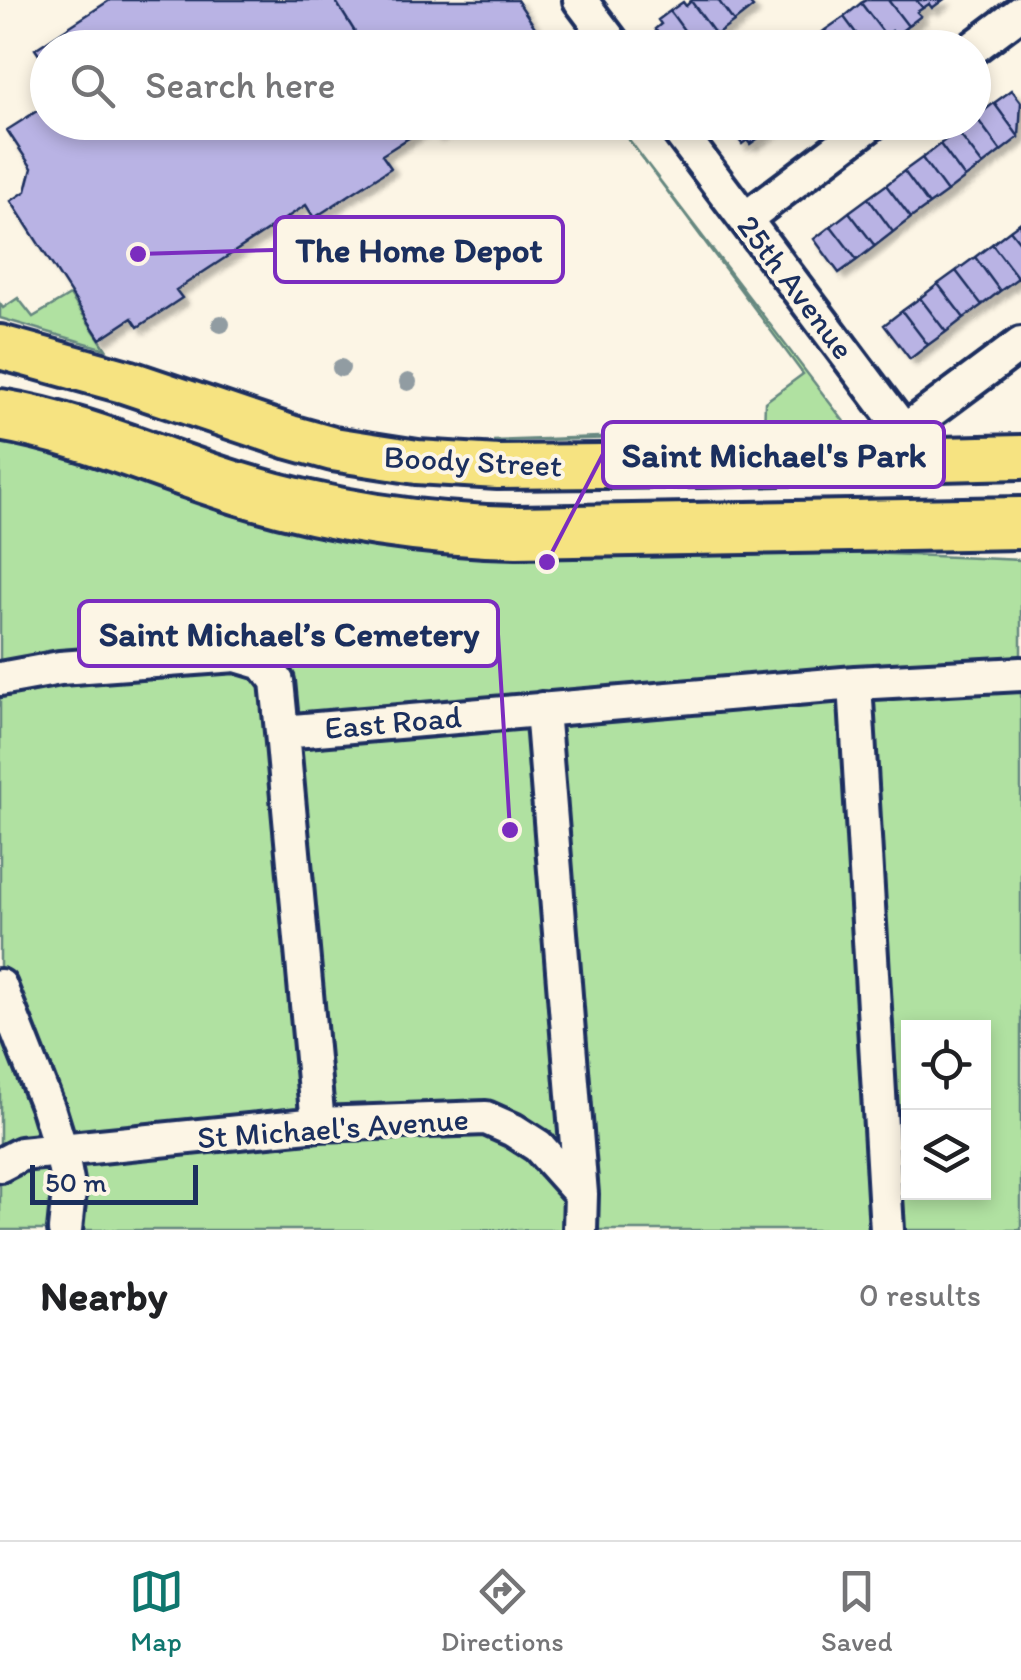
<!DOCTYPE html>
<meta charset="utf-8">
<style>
body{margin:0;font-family:Itim,sans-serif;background:#f2f2f2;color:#202124}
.controls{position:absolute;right:30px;bottom:30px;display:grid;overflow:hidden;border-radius:0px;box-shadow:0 5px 15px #0003}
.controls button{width:90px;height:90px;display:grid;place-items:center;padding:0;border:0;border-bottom:2px solid #e0e0e0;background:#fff;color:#202124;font:50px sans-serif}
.scale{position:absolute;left:30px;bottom:25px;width:168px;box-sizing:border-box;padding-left:10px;border:5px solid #1b2f5e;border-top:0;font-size:28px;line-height:35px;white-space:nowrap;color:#1b2f5e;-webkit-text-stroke:8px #fcf5e5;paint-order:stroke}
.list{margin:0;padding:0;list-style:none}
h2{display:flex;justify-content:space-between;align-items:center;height:130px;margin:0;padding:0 40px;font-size:42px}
h2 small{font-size:32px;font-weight:400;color:#757577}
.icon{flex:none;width:55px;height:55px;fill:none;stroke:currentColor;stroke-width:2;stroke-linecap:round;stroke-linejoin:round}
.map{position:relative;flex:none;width:1021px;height:1230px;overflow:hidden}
.search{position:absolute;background:#fff;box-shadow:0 5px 15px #0003;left:30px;right:30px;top:30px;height:110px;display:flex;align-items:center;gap:25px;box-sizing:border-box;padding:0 35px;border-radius:55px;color:#757577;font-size:38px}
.sheet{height:310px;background:#fff}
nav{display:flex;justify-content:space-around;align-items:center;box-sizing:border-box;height:140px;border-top:2px solid #e0e0e0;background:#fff;font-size:28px;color:#757577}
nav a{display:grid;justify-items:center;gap:5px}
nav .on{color:#0f766e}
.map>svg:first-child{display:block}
.green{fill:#b0e1a1;stroke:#668880;stroke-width:2.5;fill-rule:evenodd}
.building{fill:#b9b3e4;stroke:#1b2f5e;stroke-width:2.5;filter:url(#shadow)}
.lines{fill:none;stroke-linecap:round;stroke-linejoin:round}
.minor-casing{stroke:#1b2f5e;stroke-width:40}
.major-casing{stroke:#1b2f5e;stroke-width:50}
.highway-casing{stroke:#1b2f5e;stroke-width:58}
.minor{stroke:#fcf5e5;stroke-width:32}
.major{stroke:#f6e381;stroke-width:42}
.highway{stroke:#f6e381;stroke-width:50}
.tree{fill:#919ca2}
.labels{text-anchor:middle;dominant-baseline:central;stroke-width:8;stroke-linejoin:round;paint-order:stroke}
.street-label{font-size:32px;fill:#1b2f5e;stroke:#fcf5e5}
.leader{fill:none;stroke:#7b2cbf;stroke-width:4}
.callout-dot{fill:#7b2cbf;stroke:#fcf5e5;stroke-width:4}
.callout{fill:#fcf5e5;stroke:#7b2cbf;stroke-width:4}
.callout-label{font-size:35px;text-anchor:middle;font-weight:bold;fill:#1b2f5e}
</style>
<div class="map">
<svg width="1021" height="1230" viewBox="0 0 1021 1230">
<defs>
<filter id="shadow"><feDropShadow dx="6" dy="6" stdDeviation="2.5" flood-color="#0004"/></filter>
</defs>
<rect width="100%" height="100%" fill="#fcf5e5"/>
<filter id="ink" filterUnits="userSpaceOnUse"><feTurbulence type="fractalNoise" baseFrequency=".01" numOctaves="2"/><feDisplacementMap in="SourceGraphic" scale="20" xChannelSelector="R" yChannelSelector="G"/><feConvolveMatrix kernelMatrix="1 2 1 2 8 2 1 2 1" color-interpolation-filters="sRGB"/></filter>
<g filter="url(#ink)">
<path class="green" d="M616,122v1l233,305 -10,5 -346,8 271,-10 1,-29 38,-28z
M70,295l36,54 -106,-31v-14l3,4 15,-10 15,19z
M0,442l15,1 102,25 684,82 220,10v670h-1021zM908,1028h76v164h-76z"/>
<path class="building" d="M110,0h225l30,48h-317v20l-13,-19z
M335,0h182l31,47 -183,1z
M693,0h25l16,22 -18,13 -25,-34z
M718,0h29l6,7 -19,15z
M866,0h22l20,26 -13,10 -3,-5 -6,5 -25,-33z
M888,0h28l7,8 -6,4 4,4 -13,10z
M916,0h27l-11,8 -3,-4 -6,4z
M691,1l25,34 -16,13h-3l-27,-37 13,-9 3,4z
M861,3l25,33 -6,4 4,4 -5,4h-12l-23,-31z
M670,11l27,37h-28l-14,-19 6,-5 -3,-4z
M844,17l23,31h-29l-13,-18z
M825,30l13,18h-27l-3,-4z
M1012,90l9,12 -2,35 -25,-34z
M994,103l25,34 -18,14 -25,-34z
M48,104v18h364l6,10 -36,23 9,13 -77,50 -8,-13 -130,85 6,8 -44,29 -6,-9 -32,21 -89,-138 15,-10 6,-23 -25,-38z
M976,117l25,34 -18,14 -26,-34 11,-9h6z
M412,122h50l-13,9 -2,-3 -11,7 -7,-11 -11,8z
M726,122h28l9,13 -13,9 -3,-4 -5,4z
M754,122h19l3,4 -13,9z
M957,131l26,34 -18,13 -25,-34z
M940,144l25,34 -18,14 -25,-34z
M922,158l25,34 -18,13 -25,-34z
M904,171l25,34 -18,13 -25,-33z
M886,185l25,33 -18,14 -25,-34z
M868,198l25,34 -18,14 -26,-34z
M849,212l26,34 -18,14 -26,-34z
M1021,222v22l-11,-14z
M831,226l26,34 -18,13 -25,-34z
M1010,230l11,14v31l-3,3 -26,-34z
M992,244l26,34 -18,13 -25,-34z
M975,257l25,34 -18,14 -26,-34z
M956,271l26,34 -18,13 -26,-34z
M938,284l26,34 -18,14 -26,-34z
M920,298l26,34 -18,13 -26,-34z
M902,311l26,34 -18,14 -26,-34z"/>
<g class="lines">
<g class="minor-casing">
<path id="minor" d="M580,0l36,48
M973,48l48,-36
M672,122l232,309v27
M745,219l128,-97
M904,431l117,-87
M0,679l60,-11 176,-13 27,8 14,18 5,51 573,-49 166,-9
M855,683l32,547
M542,709l39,485 -1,36
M282,732l36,392
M0,986l48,122 13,42 8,42 -4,38
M0,1165l21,-11 297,-30 168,-6 27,12 25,16 43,48"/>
</g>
<g class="major-casing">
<path id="major" d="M0,347l127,35 163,55 43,12 84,13 81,5 205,-2 318,-8"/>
</g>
<g class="highway-casing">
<path id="highway" d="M0,415c84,14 159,49 240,74 92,28 180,41 277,43l504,-9"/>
</g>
<use href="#minor" class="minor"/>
<use href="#major" class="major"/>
<use href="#highway" class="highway"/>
</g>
<g class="tree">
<circle cx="221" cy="324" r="9"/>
<circle cx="341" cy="368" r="9"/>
<circle cx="408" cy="382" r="9"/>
</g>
</g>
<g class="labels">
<g class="street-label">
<text transform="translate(796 287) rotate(53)">25th Avenue</text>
<text transform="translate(473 461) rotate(3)">Boody Street</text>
<text transform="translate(393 722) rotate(-5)">East Road</text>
<text transform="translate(333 1128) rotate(-4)">St Michael's Avenue</text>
</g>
</g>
<path class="leader" d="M138 254L275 250M547 562L603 454M510 830L498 634"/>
<g class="callout-dot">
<circle cx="138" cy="254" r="10"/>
<circle cx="547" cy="562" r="10"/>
<circle cx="510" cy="830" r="10"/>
</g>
<g class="callout">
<rect x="275" y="217" width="288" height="65" rx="10"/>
<rect x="603" y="422" width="341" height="65" rx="10"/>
<rect x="79" y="601" width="419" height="65" rx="10"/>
</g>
<g class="callout-label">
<text x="419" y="262">The Home Depot</text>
<text x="774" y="467">Saint Michael's Park</text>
<text x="289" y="646">Saint Michael’s Cemetery</text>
</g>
</svg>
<div class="controls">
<button><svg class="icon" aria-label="locate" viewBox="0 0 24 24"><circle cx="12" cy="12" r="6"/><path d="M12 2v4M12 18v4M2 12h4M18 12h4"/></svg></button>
<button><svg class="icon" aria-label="layers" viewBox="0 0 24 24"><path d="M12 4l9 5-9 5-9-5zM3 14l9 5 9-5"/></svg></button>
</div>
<div class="scale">50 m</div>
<div class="search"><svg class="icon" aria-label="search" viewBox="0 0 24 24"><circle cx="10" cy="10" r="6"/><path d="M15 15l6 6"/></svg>Search here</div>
</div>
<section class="sheet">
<h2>Nearby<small>0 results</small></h2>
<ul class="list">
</ul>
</section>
<nav>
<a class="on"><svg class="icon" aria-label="map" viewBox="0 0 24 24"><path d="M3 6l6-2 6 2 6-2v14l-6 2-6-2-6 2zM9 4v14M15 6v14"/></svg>Map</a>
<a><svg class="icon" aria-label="directions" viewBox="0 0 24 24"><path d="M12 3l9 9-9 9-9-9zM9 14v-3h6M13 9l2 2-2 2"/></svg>Directions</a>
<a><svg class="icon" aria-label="saved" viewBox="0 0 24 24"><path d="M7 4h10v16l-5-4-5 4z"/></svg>Saved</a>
</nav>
